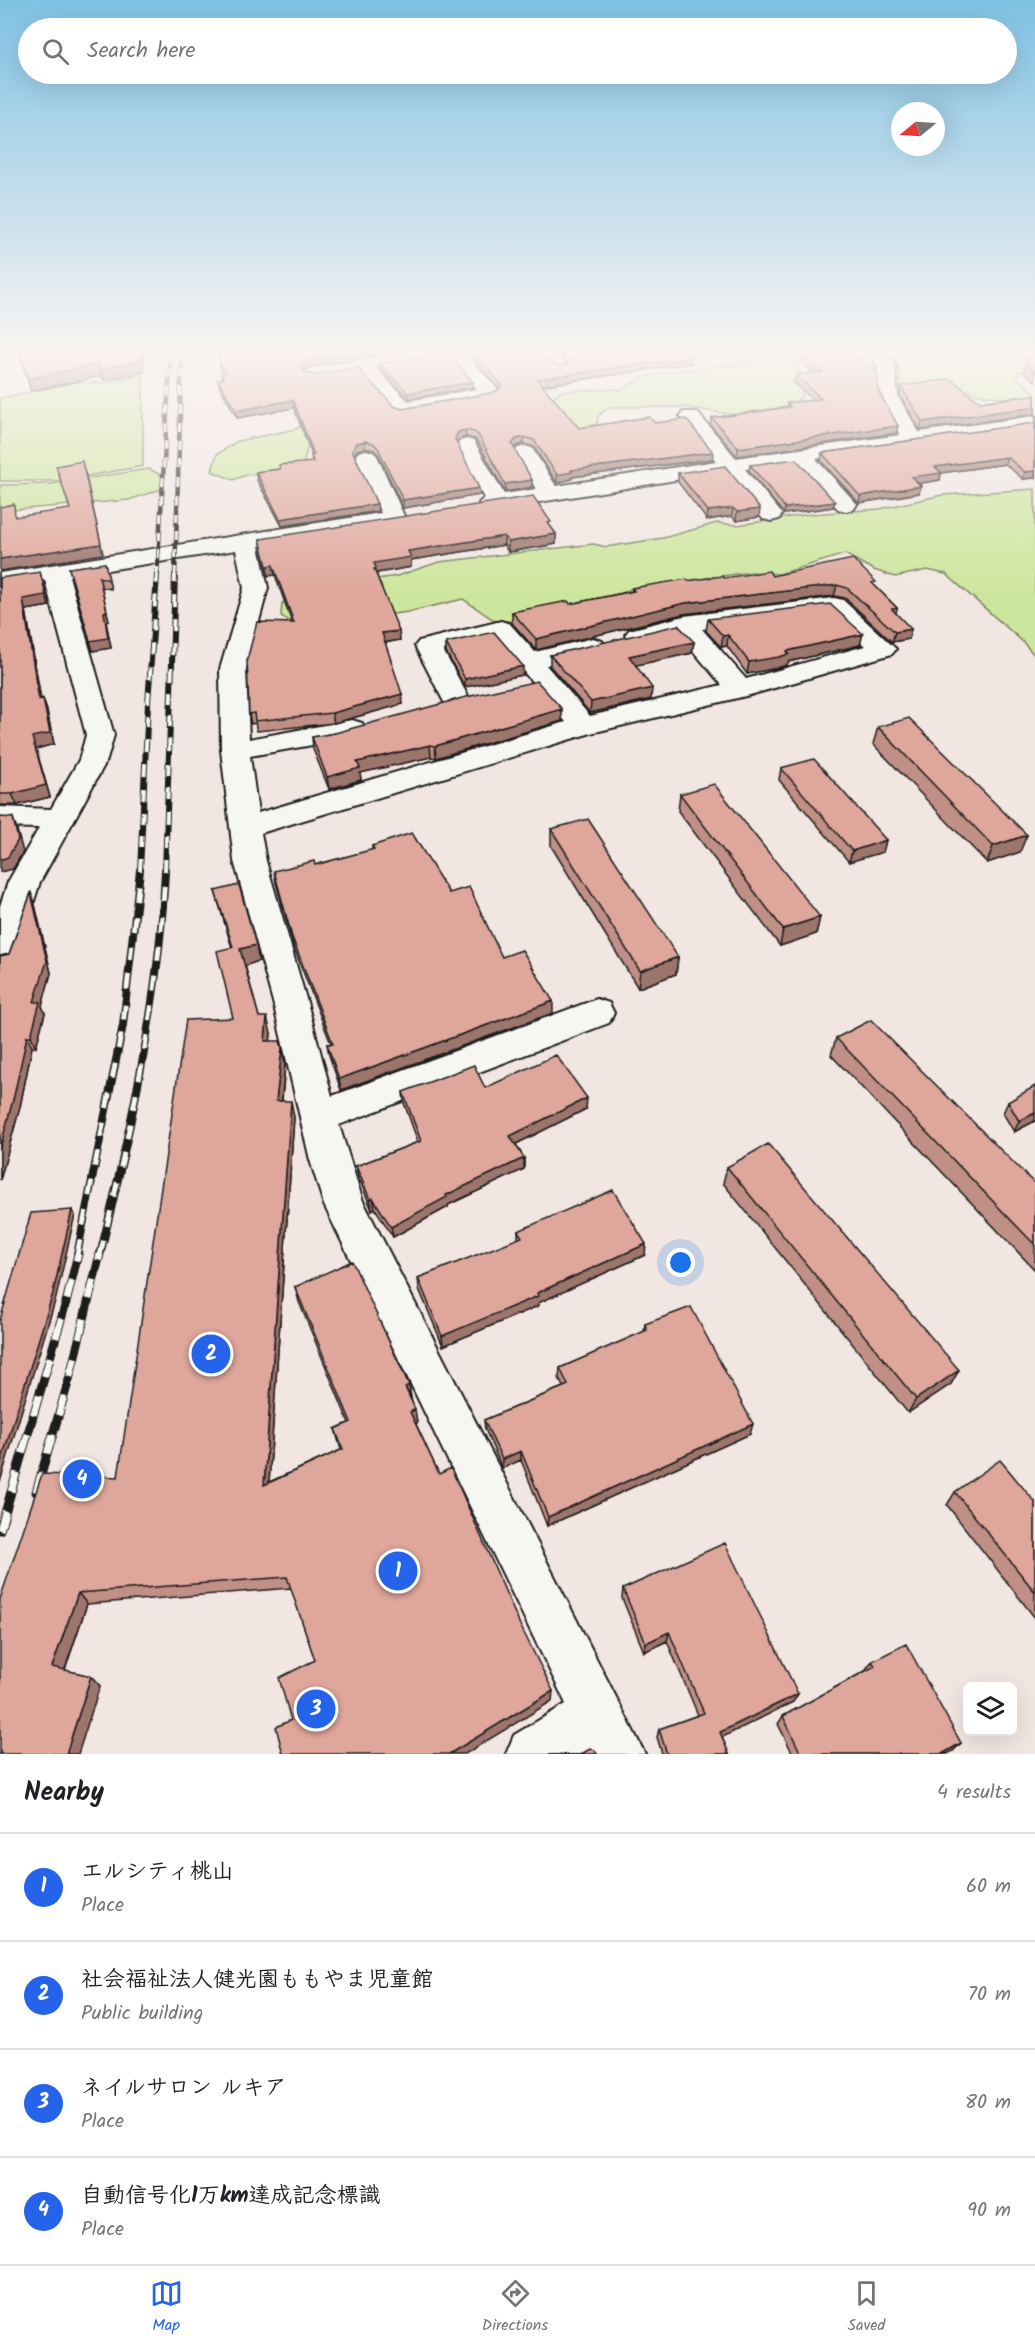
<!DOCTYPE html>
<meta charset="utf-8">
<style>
body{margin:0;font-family:Kalam,"Klee One",sans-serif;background:#f2f2f2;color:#202124}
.controls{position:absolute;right:18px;bottom:18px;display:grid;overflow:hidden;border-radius:9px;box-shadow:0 6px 24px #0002}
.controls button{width:54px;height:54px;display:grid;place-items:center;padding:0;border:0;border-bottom:2px solid #e0e0e0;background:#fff;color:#202124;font:30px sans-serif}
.compass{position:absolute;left:891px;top:102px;width:54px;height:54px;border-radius:50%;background:#fff;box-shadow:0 6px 24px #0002;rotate:252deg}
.you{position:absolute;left:681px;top:1263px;width:21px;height:21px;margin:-15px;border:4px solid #fff;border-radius:50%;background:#1a73e8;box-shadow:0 0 0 9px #1a73e833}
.badge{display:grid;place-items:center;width:39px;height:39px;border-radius:50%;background:#2563eb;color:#fff;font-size:20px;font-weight:700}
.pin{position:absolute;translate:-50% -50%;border:3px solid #fff;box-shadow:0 2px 6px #0006}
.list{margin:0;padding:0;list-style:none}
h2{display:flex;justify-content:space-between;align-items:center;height:78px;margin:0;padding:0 24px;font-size:26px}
h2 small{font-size:20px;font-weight:400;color:#757577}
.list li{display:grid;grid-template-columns:39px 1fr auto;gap:18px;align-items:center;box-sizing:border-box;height:108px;padding:0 24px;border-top:2px solid #e0e0e0}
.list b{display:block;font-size:22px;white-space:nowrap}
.list p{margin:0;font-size:20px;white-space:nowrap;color:#757577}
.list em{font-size:20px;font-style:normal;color:#757577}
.icon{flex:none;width:33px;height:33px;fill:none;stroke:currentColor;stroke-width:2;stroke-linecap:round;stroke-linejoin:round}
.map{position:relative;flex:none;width:1035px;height:1754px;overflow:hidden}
.search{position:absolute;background:#fff;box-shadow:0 6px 24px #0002;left:18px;right:18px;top:18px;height:66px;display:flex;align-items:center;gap:15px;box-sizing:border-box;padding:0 21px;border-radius:33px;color:#757577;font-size:22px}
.sheet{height:510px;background:#fff}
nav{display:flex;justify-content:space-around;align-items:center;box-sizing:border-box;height:84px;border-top:2px solid #e0e0e0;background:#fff;font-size:16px;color:#757577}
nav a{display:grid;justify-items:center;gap:3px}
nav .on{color:#2563eb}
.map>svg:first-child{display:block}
.green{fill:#cde69d;stroke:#74815c;stroke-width:1.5}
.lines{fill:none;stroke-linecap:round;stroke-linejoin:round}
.minor-casing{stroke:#1c1c1c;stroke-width:4}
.minor{fill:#f6f6f2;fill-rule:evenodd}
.rail-far3-casing{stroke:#1c1c1c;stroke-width:4.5}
.rail-far2-casing{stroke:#1c1c1c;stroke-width:6}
.rail-far1-casing{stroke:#1c1c1c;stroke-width:8}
.rail-casing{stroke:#1c1c1c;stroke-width:9}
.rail-far3{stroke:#f6f6f2;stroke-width:3;stroke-dasharray:9;stroke-linecap:butt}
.rail-far2{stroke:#f6f6f2;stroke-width:4;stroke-dasharray:12;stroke-linecap:butt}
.rail-far1{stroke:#f6f6f2;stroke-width:5;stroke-dasharray:15;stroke-linecap:butt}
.rail{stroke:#f6f6f2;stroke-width:7;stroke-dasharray:20;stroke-linecap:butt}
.wall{fill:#c08f85;stroke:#1c1c1c;stroke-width:1.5}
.shaded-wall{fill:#9c746c;stroke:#1c1c1c;stroke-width:1.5}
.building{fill:#dfa69b;stroke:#1c1c1c;stroke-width:1.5}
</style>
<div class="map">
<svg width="1035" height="1754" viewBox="0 0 1035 1754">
<rect width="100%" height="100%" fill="#f1e6e1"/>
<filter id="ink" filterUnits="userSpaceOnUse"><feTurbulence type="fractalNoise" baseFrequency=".0167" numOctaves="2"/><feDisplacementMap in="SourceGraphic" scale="12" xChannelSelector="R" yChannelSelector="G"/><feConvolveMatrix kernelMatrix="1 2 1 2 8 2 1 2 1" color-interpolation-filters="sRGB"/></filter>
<g filter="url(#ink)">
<path class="green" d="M884,349h117l9,4 2,5 9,2 10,-3 4,14 -16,1 -2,5 18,16v14l-23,-8 -29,-4 -23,-7 -53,10 -10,-12 4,-9 -3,-13z
M774,357h13l20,22 -14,3 9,9v6l-21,14 -24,5 -29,-2 -44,-7h-75l-11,9 -1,8 -10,3 -95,12 -64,5 -78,-11 -43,15 -4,19 -57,8 -13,5 -21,-9 5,-17 21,-13 58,-12 17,-10 233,-18 16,-10 61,-2 21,-12 24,-5 83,-10z
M143,375v91l-83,15h-60v-83l77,-16 25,1z
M149,469l16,8 -3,12 -33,11 -129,11v-26l50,-1z
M1035,489v167l-13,-15 -76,-67 -19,-4 -32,7 -21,-7 -29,-16 -66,20 -28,-2 -119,16 -21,11 -98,22h-18l-32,-22 -55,13 -98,13 -18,-2 -11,-7 1,-13 35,-5 40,-16 40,-6 42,-14 155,-18 12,3 57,-9 54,-15 20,2 74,-11 69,-5 62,-14z"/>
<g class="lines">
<g class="minor-casing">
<path id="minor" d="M0,349h13l-2,4 -11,3z
M419,349h43l38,43 -3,4 -7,2 -87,16 -7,-2 -38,-40 -44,8 -7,-2 -3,-4 3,-4 7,-2zM447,355l30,34 -69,12 -32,-33z
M533,349h20l15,17 -2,4c-15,4 -25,-10 -33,-21z
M864,349h19l12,15 3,32 21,36 116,-16v12l-219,31 41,45 -3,5 -8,2 -8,-2 -42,-47 -51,7 37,45 -3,5 -8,2 -8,-2 -38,-47 -235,38 -8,-2 -3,-5 5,-5 -27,-53 3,-4 7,-2 7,2 30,53 32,-5 -22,-37 4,-4 7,-2 7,2 24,38 160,-25 -36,-45 3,-4h14l39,46 164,-23 -22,-39 -1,-31z
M366,450l7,2 4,4 28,62 -3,5 -8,2 -135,21 9,42 -22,81 3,70 103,-19 10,3 4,6 -4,6 -10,3 -102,18 8,57 308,-91 -71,-84 -52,12 27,50 -4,6 -10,2 -10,-2 -31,-60 4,-5 82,-20 9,3 25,28 58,-14 9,3 4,5 -4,5 -56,14 44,51 132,-31 -44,-52 -40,10 -9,-3 -4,-5 4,-5 55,-14 150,-18 9,2 53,49 -4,5 -142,41 -159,38 -330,100 5,28 41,141 25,94 265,-97 12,4 5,10 -5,10 -270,102 24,76 282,553h-55l-2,-4 -6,4h-76l8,-19 52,-31 -242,-499 -14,-45 -37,-158 -39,-141 -4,-34 -9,-77 -1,-81 24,-81 -8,-38 -167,26 45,159 -7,25 -67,122 -23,73 -5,9 -12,4v-62l8,-24 31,-54 -39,-1v-20l51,2 28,-49 7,-25 -41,-155 -45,7v-14l381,-60 -26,-57 4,-4zM828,613l37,33 -119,33 -44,-50z"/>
</g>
<use href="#minor" class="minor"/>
<g class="rail-far3-casing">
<path id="rail-far3" d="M157,576l14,-227
M175,576l7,-227"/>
</g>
<g class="rail-far2-casing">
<path id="rail-far2" d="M140,871l8,-168 9,-128
M165,871l10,-296"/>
</g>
<g class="rail-far1-casing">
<path id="rail-far1" d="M77,1255l46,-230 17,-155
M100,1255c30,-122 60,-259 65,-385"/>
</g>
<g class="rail-casing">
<path id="rail" d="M36,1492l34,-116 30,-122
M0,1530l67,-231 11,-45"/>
</g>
<use href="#rail-far3" class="rail-far3"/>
<use href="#rail-far2" class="rail-far2"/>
<use href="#rail-far1" class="rail-far1"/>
<use href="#rail" class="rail"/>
</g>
<path class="wall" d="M18,349h126v23l-40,8 -3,-4 -70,15z
M220,349h186l-93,17 -7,2 -2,3v1l98,37 89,-16 8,-3 1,-1 -36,-40h73l13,14 10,3 8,-2 -12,-15h127l8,14 -149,23 37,42 76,-5 58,29 -1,7 -140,18v2l-15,4 -23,-36 -10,-3 -8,2 -2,3 18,31v7l-27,5 -26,-48 -4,-5 -9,-2 -8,3 -1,3 23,52 -77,13 -24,-53 -5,-5 -9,-2 -8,2 -2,5 23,56 -96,15 -25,-46 -1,-8 24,-3 32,-7 -1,-7h1l-18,-47 -57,10 -17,-31 -2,-7 4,-1 -1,-6h2l-2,-4 -2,-7z
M785,349h64l29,41 18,43 -159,23 -26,-31 1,-7 74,-11 1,-4 26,-3 -18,-17 1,-8 17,-2z
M1031,349h4v32l-11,-9z
M380,364l93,23 -64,12 -28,-30z
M901,386l79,16 55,-7v19l-115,16 -20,-35z
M1035,423v55l-12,1 -18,-15 -64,9 -1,7 -22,3 3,3 -2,7 -60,10 -38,-42 1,-8z
M750,465l83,42 -49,7 -35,-43z
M678,473l81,44 -23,4 -4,-5 -25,4 -29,-38z
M551,527l5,7v10l-48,8 -4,-7 -93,15v7l-34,6v3l23,64 -15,3 18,61 -69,19 -77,8 -2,-8 -4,1 -2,-10 43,-91 -17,-48 -7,1 -8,-37z
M105,563l6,26 -10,-2 8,34 -3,1 5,26 -18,3 -24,-83z
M772,576l103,10 22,22 -1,5 13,26 -17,3 -47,-44 -11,-2 -151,18 -147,36 -24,-27v-11l58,-8 62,-13v-3l56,-7z
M0,578l49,28 -23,4 15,90 2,-1 4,12 7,33 -18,5 14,48 -33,8h-17z
M708,619l152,26 -72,17 -1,3 -10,3 -30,6 -20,-28 -6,1 -15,-16z
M694,642l-2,11 -57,12 16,34 -61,14 -40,-47v-11z
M446,643l77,32 -58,12 -19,-35z
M562,721l-126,37 -5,-1 -71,16 1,7 -32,9 -16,-40 -1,-12 23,-4z
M878,727l142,125 -33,11 -114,-119z
M781,768l105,72 -3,12 -34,10 -70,-82z
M680,794l140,123 -4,17 -36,12 -102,-135z
M551,829l127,128 -2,17 -38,14 -87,-142z
M372,846l77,47 53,64 51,56 -212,77 -12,-35 -2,-11h4l-37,-96 -18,-65 -2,-12 41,-6 57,-15z
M215,891l41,54 3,16 -14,4 14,52 12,16 -1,8 15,23 -3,37 12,16 -25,365 72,-32 -6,-21 14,-6 -50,-121 -4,-15 114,98 2,13 6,25 -1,1 23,50 113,227 -261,19 24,-60 -24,-72 -204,16 -22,66 26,6 9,10 -100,68 118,-277 115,-459 -1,-70z
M31,893l4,12 16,68 -9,33 3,7 -9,34h-4l-12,60 -20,73v-224l9,-2z
M836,1038l199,146v86l-204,-215z
M485,1088l101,21 -70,35 8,14v11l-76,36v2l-55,30 -18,-29 -3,2 -14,-34 -2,-10 62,-24 -14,-39 -1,-11z
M1008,1102l27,19 -21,11 -11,-19z
M727,1167l232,203 -8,14 -43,29 -185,-230z
M518,1231l127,24 -107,48v3l-95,40 -24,-57 -1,-11 100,-39z
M645,1324l105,110 -203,92 -26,-66 -19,8 -17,-39 -1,-9 79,-33 -4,-9 1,-10 84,-36z
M955,1492l80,10v116l-88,-113z
M623,1589l170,113 -71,35 7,17h-67l-5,-17 2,-8 39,-14 -31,-74 -23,11 -22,-54z
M872,1661l89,82 -8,8 -6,3h-154l-15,-30 5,-8 84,-46 -1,-1z"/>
<path class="shaded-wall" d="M142,349h2l1,3 -1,20 -40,8 -3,-11z
M368,349h38l-93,17 -7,2 -4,5 -1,-7 5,-5z
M692,357l-1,6 -154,23v-7z
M98,364l3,12 -70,15 -3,-12z
M473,382v5l-64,12 -1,-6z
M293,400l1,8 -57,10 -1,-7z
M1035,407v7l-115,16 2,-8z
M898,426l-2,7 -159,23 1,-8z
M466,430v7l-8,3 -3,6v-7l3,-7z
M524,437v7l-8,2 -4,6v-8l4,-5z
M365,441v7l-8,2 -4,7 -1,-7 5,-7z
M713,452l-1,7 -140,18v2l-15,4v-8l14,-5z
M1007,457l-2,7 -64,9 -1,7 -30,5 2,-8 23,-10z
M1035,471v7l-12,1 2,-7z
M85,472l18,82 -103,17v-12l101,-15z
M532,480v7l-27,5v-8z
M921,486l-2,7 -60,10 1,-7z
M479,488l1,7 -77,13v-8z
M835,502l-2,5 -49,7 1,-6z
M377,504l1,7 -96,15 -2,-7z
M733,508l-1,8 -25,4 1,-9z
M760,509l-1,8 -23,4 1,-9z
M556,534v10l-48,8v-10z
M504,536v9l-93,15v7l-34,6v5l-3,-9v-6l34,-12z
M273,565l2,10 -7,1 -1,-10z
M40,572l9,34 -23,4 17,102 -4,-12 -16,-101z
M99,577l10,44 -3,1 5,26 -18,3 -3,-10 14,-29z
M837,585l-3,11 -151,18 -147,36v-11l149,-36z
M911,629l-2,10 -17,3 3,-10z
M399,631l1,9 -17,3 -1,-10z
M863,634l-3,11 -72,17 -1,3 -10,3 -30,6 2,-12 38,-11z
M728,635l-1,11 -6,1 2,-11z
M694,642l-2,11 -64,14 1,-11z
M523,666v9l-58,12v-8z
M652,688l-1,11 -61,14 1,-11z
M402,694l1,10 -69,19 -2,-10z
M43,699l4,12 7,33 -18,5 14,48 -33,8 -5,-11z
M562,709v12l-126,37 -1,-12z
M430,745l1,12 -71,16 1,7 -32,9 -2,-12 30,-15z
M13,818l4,12 6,22 -10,17 -13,3v-12z
M1027,835l-7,17 -33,11 6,-17z
M886,840l-3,12 -34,10 3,-11z
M31,893l4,12 16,68 -9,33 3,7 -9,34 -5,-11 3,-34z
M820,917l-4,17 -36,12 3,-17z
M256,945l3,16 -15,5 -4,-17z
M678,957l-2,17 -38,14 2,-17z
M553,1001v12l-212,77 -2,-11z
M267,1017l4,16 -2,24 -4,-16z
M27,1036l5,11 -12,60 -20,73v-32z
M282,1048l3,16 -5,53 -4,-16z
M587,1098l-1,11 -76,38v-11z
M291,1101l3,16 -26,380 -4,-12z
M1035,1113v8l-21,11 5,-11z
M524,1158v11l-76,36v2l-55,30 -2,-10 55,-32z
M373,1198l2,10 -3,2 -2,-11z
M72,1210l3,5 -19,83 -56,184v-17z
M646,1244l-1,11 -107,48v3l-95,40 -1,-10z
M959,1370l-8,14 -43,29 8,-14z
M409,1385l2,13 -6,-11z
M415,1409l2,14 -5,2 -2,-13z
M753,1424l-3,10 -203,92 1,-9z
M521,1451v9l-19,8v-9z
M78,1593l9,11 -25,74 -10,-11z
M669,1632l-2,9 -23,11 2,-9z
M91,1676l9,10 -22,68h-12z
M553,1691l-1,10 -87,53h-16z
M798,1694l-5,8 -76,38 3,-8z
M961,1743l-8,8 -6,3h-5z"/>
<path class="building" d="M18,349h124v11l-41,9 -3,-5 -70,15z
M220,349h148l-55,10 -7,2 -5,5 3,6 10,3 43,-8 37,39 8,3 89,-16 8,-3 3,-5 -32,-36h67l13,14 10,3 8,-2 2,-5 -8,-10h121l9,8 -155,22 42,49 70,-11 6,6 31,-4 27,33 -142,18 1,2 -15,3 -23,-35 -10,-3 -8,2 -4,5 20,36 -27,4 -26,-48 -5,-4 -8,-2 -8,2 -3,7 24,49 -76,12 -25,-52 -5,-5 -8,-2 -8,2 -5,7 25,54 -97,15 -24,-47 24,-3 -1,-4 34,-3 -2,-7h3l-21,-55 -57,11 -18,-31 6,-1 -3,-6 5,-1 -7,-10z
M794,349h55l28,23 1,18 20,36 -160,22 -26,-30 78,-11 -3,-4 34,-4 -25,-24 26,-3z
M1031,349h4v23l-9,-7z
M446,352l27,30 -65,11 -28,-29z
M951,379l29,23 55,-7v12l-113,15 -20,-34 -1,-2z
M1035,423v48l-10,1 -18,-15 -72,10 7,6 -30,4 9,9 -61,10 -38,-43z
M796,459l39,43 -50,6 -35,-43z
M82,461l19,83 -101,15v-52l14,-3 1,13 55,-8 -14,-43z
M725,466l35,43 -23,3 -4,-4 -25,3 -30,-38z
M533,496l18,26 -3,1 8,11 -48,8 -4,-6 -96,15 3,6 -37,6 2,5 -2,1 25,62 -17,2 20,61 -70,19 -77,8 -1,-8 -5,1 -2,-54 10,-38 37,1 -21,-58 -6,1 -7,-27z
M853,559l23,23 -4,1 25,25 -5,1 19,20 -16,3 -48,-44 -10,-3 -152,18 -149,36 -24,-27 56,-11 2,3 64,-13 -2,-3 55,-9 1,2 34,-5 2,2 45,-7 3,5z
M105,563l4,17 -10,-3 8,34 -3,1 4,26 -18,3 -21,-73z
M40,572l6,23 -23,4 16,101 4,-1 7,34 -18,4 14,48 -34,9h-12v-216z
M830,604l33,30 -76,17 2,3 -10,3 -30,5 -21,-27 -5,1 -15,-17z
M678,625l16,17 -65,14 23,32 -61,14 -41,-47z
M494,632l29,34 -58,13 -19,-36z
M537,681l25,28 -127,37 -5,-1 -73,17 3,6 -33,9 -15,-40 23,-4 127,-35z
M909,718l118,117 -34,11 -115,-119z
M814,759l72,81 -34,11 -71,-83z
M714,784l106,133 -37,12 -103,-135z
M0,817l13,1 5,22 -10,17 -8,3z
M588,819l90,138 -38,14 -89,-142z
M412,833l37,60 20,-6 33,70 20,-7 31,51 -214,78 -12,-35h6l-41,-107 -18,-66 40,-10 1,4 59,-16 -2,-3z
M239,885l17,60 -16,4 19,68h8l-2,24h15l2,7 -6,53h15l-27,384 79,-36 -8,-20 16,-7 -56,-135 57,-26 57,124 -4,2 10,22 -5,3 29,62 12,-6 69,157 33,66 -104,63h-166l-7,-27 15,-7 -12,-42 36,-18 -28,-83 -209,16 -26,74 39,9 -25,78h-66v-155l42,-125 76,3 68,-457 47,-2 -16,-67 16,-4 -18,-56z
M31,893l16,68 -13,41h6l-9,34h-4l-13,60 -14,52v-192l9,-2z
M871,1020l164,164v61l-199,-207z
M556,1055l31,43 -77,38 14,22 -78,37 1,2 -56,30 -18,-29 -3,1 -14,-33 65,-25 -18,-49 71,-27 11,23z
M1035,1086v27l-16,8 -11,-19z
M768,1144l191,226 -43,29 -189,-232z
M613,1190l33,54 -109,49 1,3 -96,40 -24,-58 104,-41 -4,-6z
M72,1210l-19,83 -53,172v-145l31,-107z
M691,1307l62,117 -205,93 -27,-66 -19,8 -18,-39 84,-35 -8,-17 87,-38 -2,-6z
M1000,1460l35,42v90l-80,-100z
M725,1543l73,151 -78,38 9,22h-62l-8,-25 45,-16 -35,-81 -23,11 -23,-54z
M906,1644l55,99 -19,11h-141l-18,-38 92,-50 -3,-5z
M590,1749l5,1 2,4h-16z"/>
</g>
<linearGradient id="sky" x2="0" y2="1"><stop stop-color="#80c2e4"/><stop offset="0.59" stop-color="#f9f4f2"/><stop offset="1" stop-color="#f9f4f2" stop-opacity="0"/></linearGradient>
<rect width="1035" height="595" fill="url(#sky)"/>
</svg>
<div class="controls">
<button><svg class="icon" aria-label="layers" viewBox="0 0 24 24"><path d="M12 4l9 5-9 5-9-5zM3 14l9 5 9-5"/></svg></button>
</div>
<svg class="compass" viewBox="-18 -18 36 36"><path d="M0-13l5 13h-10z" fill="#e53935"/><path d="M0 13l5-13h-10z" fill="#757577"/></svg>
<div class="you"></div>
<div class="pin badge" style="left:398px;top:1571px">1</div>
<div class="pin badge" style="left:211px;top:1354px">2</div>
<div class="pin badge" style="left:316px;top:1709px">3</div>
<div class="pin badge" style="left:82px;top:1479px">4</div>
<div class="search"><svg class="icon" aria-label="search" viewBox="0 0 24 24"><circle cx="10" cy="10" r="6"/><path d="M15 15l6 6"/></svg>Search here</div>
</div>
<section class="sheet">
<h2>Nearby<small>4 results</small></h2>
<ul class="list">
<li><span class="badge">1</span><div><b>エルシティ桃山</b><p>Place</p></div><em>60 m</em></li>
<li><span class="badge">2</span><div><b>社会福祉法人健光園ももやま児童館</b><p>Public building</p></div><em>70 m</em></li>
<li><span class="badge">3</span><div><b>ネイルサロン ルキア</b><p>Place</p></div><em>80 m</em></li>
<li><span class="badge">4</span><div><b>自動信号化1万km達成記念標識</b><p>Place</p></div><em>90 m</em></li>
</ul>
</section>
<nav>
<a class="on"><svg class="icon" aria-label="map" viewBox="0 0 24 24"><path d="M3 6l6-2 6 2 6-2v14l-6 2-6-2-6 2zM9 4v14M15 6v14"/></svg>Map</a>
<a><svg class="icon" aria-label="directions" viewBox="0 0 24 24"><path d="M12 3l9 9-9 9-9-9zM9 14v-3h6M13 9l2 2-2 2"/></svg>Directions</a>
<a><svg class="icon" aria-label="saved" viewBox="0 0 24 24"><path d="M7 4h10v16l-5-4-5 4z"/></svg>Saved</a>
</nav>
